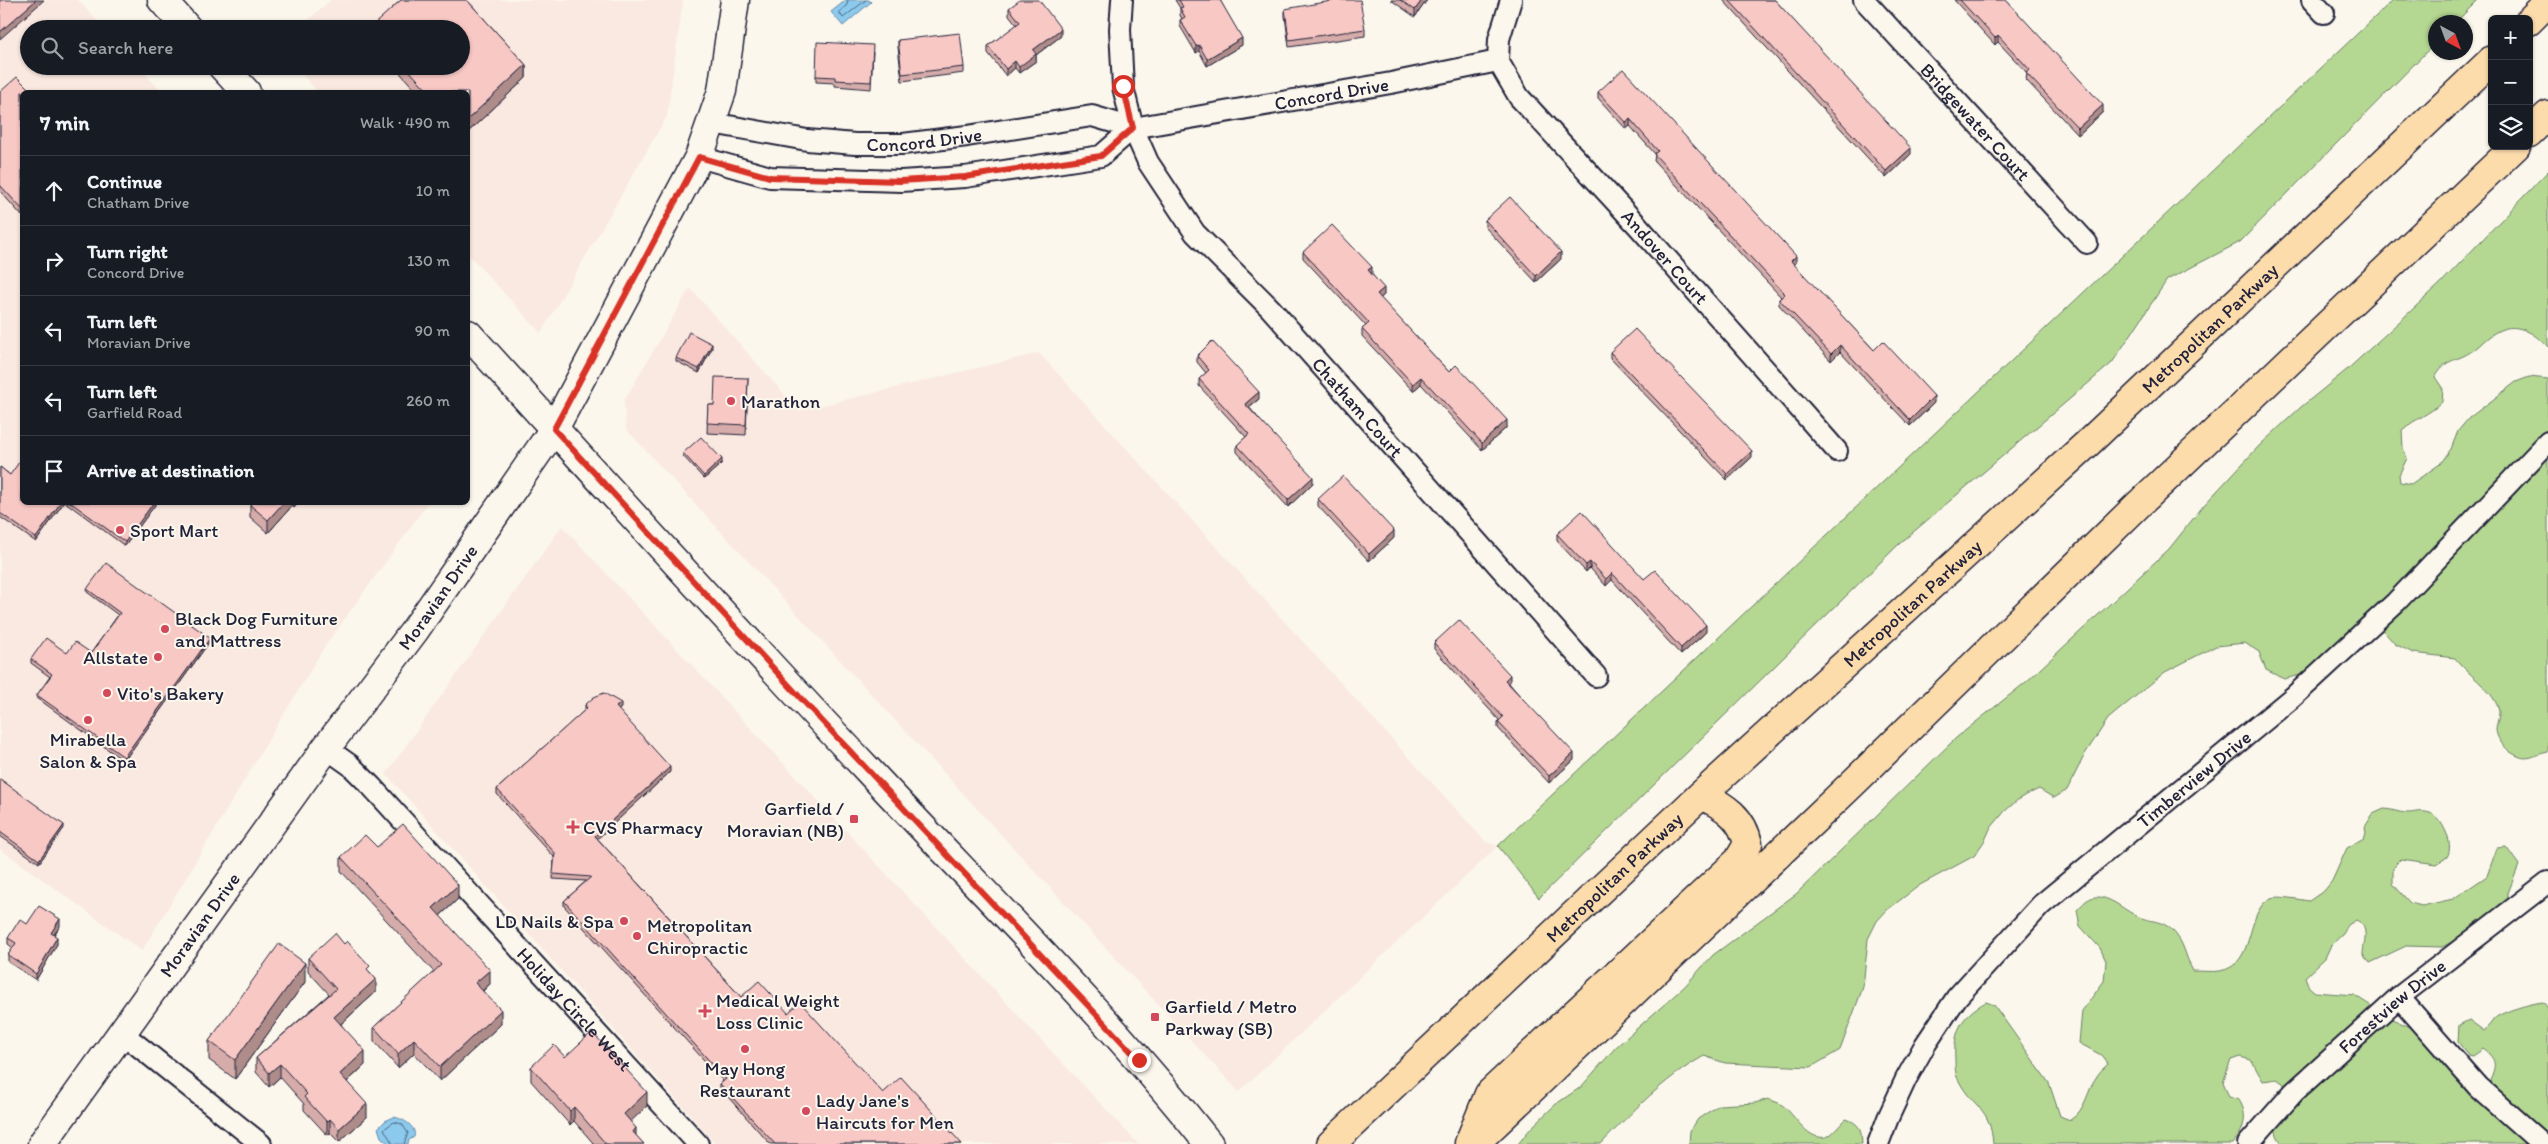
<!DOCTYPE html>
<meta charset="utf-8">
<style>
body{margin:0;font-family:Itim,sans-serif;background:#242831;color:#f1f3f6}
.controls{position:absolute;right:15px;top:15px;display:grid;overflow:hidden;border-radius:8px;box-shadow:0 1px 4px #0004}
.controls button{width:45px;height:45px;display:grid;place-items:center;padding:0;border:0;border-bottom:1px solid #363941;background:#171b24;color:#f1f3f6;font:25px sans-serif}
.compass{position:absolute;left:2428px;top:15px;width:45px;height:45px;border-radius:50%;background:#171b24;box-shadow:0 1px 4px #0004;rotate:139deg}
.stop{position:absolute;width:15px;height:15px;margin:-11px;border:4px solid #d93025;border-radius:50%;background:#fff}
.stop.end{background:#d93025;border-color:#fff;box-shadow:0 1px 5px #0008}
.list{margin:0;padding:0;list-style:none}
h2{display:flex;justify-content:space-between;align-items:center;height:65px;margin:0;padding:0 20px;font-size:21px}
h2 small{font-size:16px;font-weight:400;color:#9ea1a6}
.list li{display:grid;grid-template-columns:32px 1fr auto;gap:15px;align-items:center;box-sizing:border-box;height:70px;padding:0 20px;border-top:1px solid #363941}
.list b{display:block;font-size:19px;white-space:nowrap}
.list p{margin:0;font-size:16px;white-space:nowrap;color:#9ea1a6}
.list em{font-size:16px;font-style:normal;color:#9ea1a6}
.icon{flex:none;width:28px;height:28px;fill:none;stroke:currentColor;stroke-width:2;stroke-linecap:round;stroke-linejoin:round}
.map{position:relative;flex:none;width:2548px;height:1144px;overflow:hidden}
.search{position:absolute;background:#171b24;box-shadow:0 1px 4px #0004;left:20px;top:20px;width:450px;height:55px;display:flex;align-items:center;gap:12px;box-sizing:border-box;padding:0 18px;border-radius:28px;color:#9ea1a6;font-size:19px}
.panel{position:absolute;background:#171b24;box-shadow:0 1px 4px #0004;left:20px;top:90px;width:450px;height:415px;border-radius:8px}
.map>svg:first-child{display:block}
.built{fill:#fae9e0}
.green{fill:#b4d892;stroke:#6b7d66}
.water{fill:#8ccaed;stroke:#6287a6}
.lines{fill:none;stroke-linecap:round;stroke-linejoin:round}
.shore{stroke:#4c6582;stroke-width:1}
.street-casing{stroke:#22223b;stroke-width:24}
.secondary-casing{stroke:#22223b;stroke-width:31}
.primary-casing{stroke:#22223b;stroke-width:31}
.street{stroke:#fbf7ec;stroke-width:20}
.secondary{stroke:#fbf7ec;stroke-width:28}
.primary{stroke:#fddcac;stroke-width:28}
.wall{fill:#d5aca9;stroke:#22223b}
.shaded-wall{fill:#ae8c8a;stroke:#22223b}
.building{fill:#f8c8c5;stroke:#22223b}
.route{stroke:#d93025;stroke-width:6}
.poi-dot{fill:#d1495b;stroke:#fbf7ec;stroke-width:2}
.labels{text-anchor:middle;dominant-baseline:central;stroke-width:4;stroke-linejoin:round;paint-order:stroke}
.street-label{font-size:19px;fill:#22223b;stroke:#fbf7ec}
.poi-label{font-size:19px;fill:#22223b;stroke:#fbf7ec;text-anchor:start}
</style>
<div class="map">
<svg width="2548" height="1144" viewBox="0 0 2548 1144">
<rect width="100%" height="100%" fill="#fbf7ec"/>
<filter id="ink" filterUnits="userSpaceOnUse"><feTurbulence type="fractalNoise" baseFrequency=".02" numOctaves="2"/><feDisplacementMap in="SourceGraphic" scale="10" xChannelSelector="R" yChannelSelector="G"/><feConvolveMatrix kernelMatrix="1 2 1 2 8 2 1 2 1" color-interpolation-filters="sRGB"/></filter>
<g filter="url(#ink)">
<path class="built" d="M0,0h78l26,29h-75v37h109l24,26h-140v410l406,1 -105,146 -181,302 -142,-102z
M331,0h352l-16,116 -126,217 -73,-79v-162h-150l-24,-26h167v-37h-163z
M690,288l109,123 240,-58 447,489 12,4 -259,246 -613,-663 -2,-28z
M562,526l576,618h-422l-330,-370z"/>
<path class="green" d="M2393,0h85l-22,22h-20l-1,21 -195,199 -73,38 -55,83 -214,182 -359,353 -41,-52z
M2548,171v176c-17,-17 -36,-28 -58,-11 -7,5 -13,13 -21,17 -15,9 -24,6 -34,24l8,12 -1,13c-12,12 -27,17 -40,28l1,18 4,10 -8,17 1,7 11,2 29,-20 11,-15 7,-18 11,-13 47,-36 13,-5 19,2v373c-7,1 -16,6 -23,6 -12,-1 -28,-15 -29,-28 0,-8 5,-14 2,-23 -7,-19 -31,-33 -43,-49l-42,-5 -18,-9 -17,-19 -78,50 -16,4 -18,-9 -7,-18 -14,-9 -29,3 -51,26 -57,47 -23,35 -18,36 -13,8 -15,-9 -19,9 -15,13 -15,18 -5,11 -11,16 -54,29 -33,25 -10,11 -9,18 -5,48 -23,63 -29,17 -86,-4 -21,-7c-40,22 -72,56 -103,88h-83l13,-16 25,-24 25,-17 35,-40 68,-60 29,-32 83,-61 160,-156 70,-56 143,-133 35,-44 55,-59 42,-39 48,-39 90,-83z
M2384,809c8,0 15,4 23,4 8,0 13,-3 23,0 12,4 25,32 17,44 -3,2 -7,5 -10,7l-36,-5 -8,8v17l17,19 12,3 31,-7 34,-23 10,-28 9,-1 13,18 -11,28v11l-40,36 -14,1 -12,6 -36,-1 -36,17 -7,-8c0,-12 8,-28 -7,-35l-8,5 -5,9 -12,11 -6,13 -20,19 4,10 6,5 39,3 38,24 18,8 37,32 42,27c3,-17 13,-23 -6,-37l-10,7 -5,-1 -10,-13 1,-17 10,-5 15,11c4,-4 7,-8 10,-12 8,-8 39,-16 49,-17l4,5 1,11v117l-5,-2 -15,11h-245c-17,-16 0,-40 1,-60l-7,-5 -14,2 -12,-21 -11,-3 -9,3 -8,22 6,15 10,3c10,15 5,32 -7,44h-239c-3,-39 -19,-34 -34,-63 -4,-6 -4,-15 -4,-22 -2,-28 7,-44 31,-57l8,3 55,78 11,33 10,4c16,-9 17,-30 27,-44 3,-5 7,-8 11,-12l-7,-9 -22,-12 3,-32 22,-30 2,-20 -6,-13 -20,-22 -3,-16c5,-5 10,-12 18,-13 14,-1 27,11 38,17 16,10 31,3 44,22 8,10 9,23 16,35 9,0 19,1 27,0 37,-6 24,-60 51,-73 6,-3 30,2 38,3l16,-11 7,-9 15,-33 17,-9 2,-6 -1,-6 8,-13z
M1768,1099c4,2 10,3 14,6 13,9 26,39 47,31 6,-5 12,-12 17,-17 15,5 15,11 16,25h-173l1,-13 8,-12 21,-14 36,-2z"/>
<path class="water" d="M846,0h23l2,2 -28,24 -12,-14z
M394,1117c10,2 23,10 20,20l-5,3 -1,4h-19l-8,-7 -3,-9 7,-7z"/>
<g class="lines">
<path class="shore" d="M848,0l-1,5 -8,7 4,6 23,-18
M393,1144l-9,-15 10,-7 8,2 6,9 -4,11"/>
<g class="street-casing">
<g id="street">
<path id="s1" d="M1122,0l-2,29 3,58 10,41 15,34 47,71 76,76 325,367"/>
<path id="s2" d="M1511,0l-12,39 -1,22 21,36 120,130 198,224"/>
<path id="s3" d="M1864,0l223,243"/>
<path d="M2312,0l12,13"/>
<path id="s4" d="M712,123l95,17 48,4h48l64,-8 125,-20 41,12 258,-45 107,-22"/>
<path d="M699,157l71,20 131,4 64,-4 136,-21 32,-28"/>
<path id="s5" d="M326,748l24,17 22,22 326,357"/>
<path d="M2399,997l79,90 64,57"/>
<path d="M122,1033l139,111"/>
<path id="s6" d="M1878,1144l10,-26 18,-39 19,-34 32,-48 84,-92 252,-208 103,-95 152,-160"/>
<path id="s7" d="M2248,1144l46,-52 105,-95 149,-115"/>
</g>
</g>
<g class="secondary-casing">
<g id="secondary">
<path d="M162,0l26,29"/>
<path d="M222,66l24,26"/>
<path d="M468,334c132,145 264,292 399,435 115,123 237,242 342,375"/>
<path id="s8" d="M42,1144l284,-396 89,-118 139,-201 145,-272 23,-66 13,-91"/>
</g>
</g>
<g class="primary-casing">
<g id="primary">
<path d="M2529,21l19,-19"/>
<path d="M2529,133l19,-18"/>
<path d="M1469,1143l20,-49 249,-233 10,-17c-5,-26 -23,-38 -47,-49"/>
<path id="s9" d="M1331,1144l370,-349 387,-352 404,-383"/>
<path d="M1474,1144l377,-359 287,-280 378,-359"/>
</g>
</g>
<use href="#street" class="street"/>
<use href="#secondary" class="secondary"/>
<use href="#primary" class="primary"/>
</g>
<path class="wall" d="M401,0h66l59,65v13l-58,54v-40h-51l-23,-26h67v-37h-91z
M1175,0h45l22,45 -35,21 -8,-15 -3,2 -16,-27v-6l2,-1 -2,-4v-7z
M1391,0h36l-12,17z
M1723,0h52l136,154 -25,24z
M1954,0h52l97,112 -25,23 -52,-55 1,-7 -29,-31 -3,3z
M1009,8l52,28 -25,19v6l-17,12 -4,-5 -9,8 -18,-23v-7l29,-21 -8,-10z
M1285,9l80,20v7l-76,11 -4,-31z
M898,40l66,27v6l-62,8 -4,-34z
M873,52l-2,37 -36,-3v-3l-19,-1v-6z
M0,92h22v124l-22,-25z
M1598,92l198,171 -2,2 80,85 60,53 -24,23 -70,-74 -9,9 -52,-56v-6l2,-2 -127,-136 1,-7 -25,-28 -4,3 -28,-31z
M1485,220l76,39 -25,23 -51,-55z
M1303,252l69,22 12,21 -4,3 69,74 58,55 -25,23 -61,-66 -8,7 -51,-55v-7l4,-3 -63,-68z
M712,348l-13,25 -23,-12v-3z
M1610,352l142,105 -25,23 -117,-122z
M1197,356l62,43 -10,8 64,76 -25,24 -51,-55v-7l9,-8 -47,-51v-7l7,-6 -9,-11z
M748,378l-2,57 -39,-2 1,-28h6z
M683,453l39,10 -18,16 -21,-23z
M0,467l10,8 54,27 -28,40 -36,-25z
M1318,499l76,39 -25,23 -51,-55z
M65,502h90v3l-30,41z
M253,502h46l-5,6 -2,-2 -24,27 -18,-16v-12z
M1557,534l87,45 62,53 -25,23 -69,-75 -6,6 -16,-18 -4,4 -29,-31z
M87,589l123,52 -86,120 -87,-63v-3l13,-18 -19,-14v-4l36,-6h24l27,-38 -31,-23z
M1434,643l76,39 -1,1 65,77 -25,23 -51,-55v-6l1,-2 -65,-71z
M585,705l36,3 -3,2 52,62 -73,66 144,159 47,16 95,80 79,51h-192l-50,-56v-4l3,-3 -159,-175v-5l22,-20 -33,-2 1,-22 -57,-63v-5l88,-79z
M0,779l64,49 -25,35 -39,-27z
M377,847l81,52 -18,17 50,68 -7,7 18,33 -61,57 -26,-28 -16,15 -24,-27v-14l60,-55 -93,-101v-14z
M27,924l33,2 -6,9 3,9 -21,36 -28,-18v-7l5,-7 -5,-4v-6z
M308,958l62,14 6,20 -35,32 24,41 -18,17 20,35 -28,25 -9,-9 -3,2 -23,-25v-6l-24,-27 -11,10 -13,-15v-14l73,-64 -21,-23z
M305,982l-70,97 -26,-19v-19z
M565,1057l82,49 -17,15 6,15 8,8h-50l-20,-23 -4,4 -39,-44v-14z"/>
<path class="shaded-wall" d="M36,0h8l-44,39v-7z
M1422,0h5l-12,17v-7z
M1061,29v7l-25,19v6l-17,12v-6l14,-17z
M1998,35v7l-3,3v-7z
M1242,38v7l-35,21v-7z
M1199,45v6l-3,2v-7z
M1015,61v7l-9,8v-7z
M526,65v13l-58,54v-13z
M2103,105v7l-25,23v-7z
M1630,119v7l-4,3v-7z
M1911,148v6l-25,24v-7z
M1561,252v7l-25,23v-6z
M1796,256v7l-5,5v-7z
M1372,267v7l-4,-4z
M1384,288v7l-7,6v-7z
M712,344v4l-13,25v-4z
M1840,345v7l-9,9v-7z
M1421,377v7l-8,7v-7z
M1259,392v7l-14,11v-6z
M1934,396v7l-24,23v-6z
M1507,420v7l-25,23v-7z
M1752,451v6l-25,23v-6z
M722,459v4l-18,16v-3z
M1313,477v6l-25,24v-7z
M61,502h3l-28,40v-4z
M154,502h1v3l-30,41v-4z
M284,502h8v4l-24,27v-13z
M294,502h5l-5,6z
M1394,531v7l-25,23v-7z
M1590,562v6l-4,4v-7z
M1612,573v7l-6,6v-7z
M1706,625v7l-25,23v-7z
M210,638v3l-86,120v-4z
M1510,675v7l-5,4v-6z
M621,703v5l-5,4v-5z
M1574,753v7l-25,23v-7z
M670,767v5l-75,69v-5z
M64,825v3l-25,35v-3z
M458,885v14l-25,23v-14z
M60,919v7l-9,13v-6z
M57,937v7l-21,36v-6z
M305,963v19l-70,97v-19z
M490,970v14l-15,13v-14z
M376,979v13l-42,38v-13z
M501,1010v14l-61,57v-14z
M414,1039v14l-16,15v-14z
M365,1051v14l-25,23v-14z
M280,1064v13l-11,10v-14z
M647,1092v14l-23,22v-14z
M367,1104v13l-28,25v-13z
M574,1107v14l-4,4v-14z
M330,1119v14l-3,2v-13z
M636,1128v14l-3,-10z"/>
<path class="building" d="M0,0h36l-36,32z
M401,0h66l59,65 -58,54v-27h-39l-24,-26h56v-37h-90l-1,-1z
M1020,0h19l22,29 -28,21 3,4 -17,13 -4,-6 -9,8 -18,-23 32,-24 -11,-14z
M1179,0h41l22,38 -35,21 -8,-14 -3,1 -16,-26 5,-3 -5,-9 3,-1z
M1337,0h23l5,29 -76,11 -4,-31z
M1400,0h22l-7,10z
M1729,0h46l136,148 -25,23z
M1960,0h46l97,105 -25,23 -52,-55 4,-3 -32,-35 -3,3z
M960,33l4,34 -62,7 -4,-34z
M817,42l56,3 -2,37 -36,-2v-3l-19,-1z
M1623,69l173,187 -5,5 83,89 9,-9 51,55 -24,24 -70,-75 -9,9 -52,-55 6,-5 -131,-140 4,-3 -28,-32 -4,3 -28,-30z
M17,77l15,15h-10v117l-22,-24v-93z
M1510,197l51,55 -25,24 -51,-56z
M1332,225l40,42 -4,3 16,18 -7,6 72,78 7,-7 51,55 -25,23 -61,-66 -8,7 -51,-55 7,-6 -66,-71z
M1635,329l117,122 -25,23 -117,-122z
M689,332l23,12 -13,25 -23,-11z
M1212,341l47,51 -14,12 68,73 -25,23 -51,-55 12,-11 -50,-55 10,-9 -12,-14z
M715,377l33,1 -2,47 -39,-2 1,-18h6z
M701,437l21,22 -18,17 -21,-23z
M22,458v44h39l-25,36 -36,-25v-46l10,8z
M1343,476l51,55 -25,23 -51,-55z
M70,502h84l-29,40z
M253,502h31l-16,18 -18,-15z
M1582,511l62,68 11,-9 51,55 -25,23 -69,-75 -6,6 -16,-17 -4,3 -29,-31z
M106,563l104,75 -86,119 -87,-62 15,-21 -21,-15 15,-21 21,15 8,-11 16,11 29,-40 -33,-24z
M1459,620l51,55 -5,5 69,73 -25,23 -51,-54 5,-5 -69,-74z
M604,693l17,10 -5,4 54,60 -75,69 146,161 18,-16 29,32 12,-11 83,91 18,-16 61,67h-187l-55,-60 6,-5 -162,-178 27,-24 -38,-3 2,-21 -58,-64 90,-81 -2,-3 9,-8z
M0,779l64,46 -25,35 -39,-28z
M403,824l55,61 -25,23 57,62 -15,13 26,27 -61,57 -26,-28 -16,15 -24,-27 67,-62 -100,-108 24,-22 12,12z
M39,906l21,13 -9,14 6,4 -21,37 -28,-19 8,-12 -8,-5 12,-19 7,5z
M335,933l9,11 3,-3 23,25 -3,3 9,10 -42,38 31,34 -25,23 27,30 -28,25 -9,-10 -3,3 -23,-25 3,-3 -27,-30 -11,9 -13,-15 80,-69 -28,-31z
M279,944l26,19 -70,97 -26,-19z
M592,1032l55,60 -23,22 12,14 -3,4 11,12h-38l-32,-37 -4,4 -39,-44 23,-22 11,12z"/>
</g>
<g class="lines" filter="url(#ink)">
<path class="route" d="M1123,86l10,42 -32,28 -136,21 -65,4 -130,-4 -71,-20 -145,272 253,276 332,355"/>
</g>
<g class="poi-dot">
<circle cx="731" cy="401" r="5"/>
<circle cx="120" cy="530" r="5"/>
<circle cx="165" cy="629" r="5"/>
<circle cx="158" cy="657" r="5"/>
<circle cx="107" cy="693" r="5"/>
<circle cx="88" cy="720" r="5"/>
<rect x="849" y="814" width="10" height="10" rx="2.5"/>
<path d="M570.5 819.5h5v5h5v5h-5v5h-5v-5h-5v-5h5z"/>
<circle cx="624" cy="921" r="5"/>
<circle cx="637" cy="936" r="5"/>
<path d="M702.5 1003.5h5v5h5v5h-5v5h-5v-5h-5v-5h5z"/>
<rect x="1150" y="1012" width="10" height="10" rx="2.5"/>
<circle cx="745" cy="1049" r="5"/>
<circle cx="806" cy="1111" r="5"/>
</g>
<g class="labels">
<g class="street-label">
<text stroke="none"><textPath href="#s4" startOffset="628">Concord Drive</textPath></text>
<text stroke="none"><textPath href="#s3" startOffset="165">Bridgewater Court</textPath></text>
<text stroke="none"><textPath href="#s4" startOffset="214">Concord Drive</textPath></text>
<text stroke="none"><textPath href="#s2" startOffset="321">Andover Court</textPath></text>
<text stroke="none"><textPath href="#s9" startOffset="1199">Metropolitan Parkway</textPath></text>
<text stroke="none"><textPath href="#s1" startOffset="490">Chatham Court</textPath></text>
<text stroke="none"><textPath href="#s8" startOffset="675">Moravian Drive</textPath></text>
<text stroke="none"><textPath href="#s9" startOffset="794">Metropolitan Parkway</textPath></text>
<text stroke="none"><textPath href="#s6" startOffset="490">Timberview Drive</textPath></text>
<text stroke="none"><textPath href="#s9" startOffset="389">Metropolitan Parkway</textPath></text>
<text stroke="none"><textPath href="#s8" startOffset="270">Moravian Drive</textPath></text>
<text stroke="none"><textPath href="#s7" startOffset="200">Forestview Drive</textPath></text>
<text stroke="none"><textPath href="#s5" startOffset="361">Holiday Circle West</textPath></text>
</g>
<g class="poi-label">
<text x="741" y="401">Marathon</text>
<text x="130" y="530">Sport Mart</text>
<text x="175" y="618">Black Dog Furniture<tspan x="175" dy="22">and Mattress</tspan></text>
<text x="148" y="657" text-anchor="end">Allstate</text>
<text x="117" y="693">Vito's Bakery</text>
<text x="88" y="739" text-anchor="middle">Mirabella<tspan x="88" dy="22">Salon &amp; Spa</tspan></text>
<text x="844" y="808" text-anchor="end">Garfield /<tspan x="844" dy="22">Moravian (NB)</tspan></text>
<text x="583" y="827">CVS Pharmacy</text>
<text x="614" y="921" text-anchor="end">LD Nails &amp; Spa</text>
<text x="647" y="925">Metropolitan<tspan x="647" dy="22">Chiropractic</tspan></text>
<text x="716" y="1000">Medical Weight<tspan x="716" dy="22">Loss Clinic</tspan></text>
<text x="1165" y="1006">Garfield / Metro<tspan x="1165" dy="22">Parkway (SB)</tspan></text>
<text x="745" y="1068" text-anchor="middle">May Hong<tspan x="745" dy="22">Restaurant</tspan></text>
<text x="816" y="1100">Lady Jane's<tspan x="816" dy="22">Haircuts for Men</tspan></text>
</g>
</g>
</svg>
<div class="controls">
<button>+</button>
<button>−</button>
<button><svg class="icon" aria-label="layers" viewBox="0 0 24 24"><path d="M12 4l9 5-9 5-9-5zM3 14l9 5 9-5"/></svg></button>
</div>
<svg class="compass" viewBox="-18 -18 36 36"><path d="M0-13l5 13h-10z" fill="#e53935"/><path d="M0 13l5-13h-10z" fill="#9ea1a6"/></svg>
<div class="stop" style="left:1123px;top:86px"></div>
<div class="stop end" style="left:1139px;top:1060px"></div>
<div class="search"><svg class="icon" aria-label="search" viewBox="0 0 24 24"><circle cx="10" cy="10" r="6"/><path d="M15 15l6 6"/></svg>Search here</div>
<section class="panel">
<h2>7 min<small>Walk · 490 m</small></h2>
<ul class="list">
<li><svg class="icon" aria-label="ahead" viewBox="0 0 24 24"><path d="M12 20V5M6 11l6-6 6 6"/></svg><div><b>Continue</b><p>Chatham Drive</p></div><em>10 m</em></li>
<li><svg class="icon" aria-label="right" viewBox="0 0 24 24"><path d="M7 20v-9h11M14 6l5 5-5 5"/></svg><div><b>Turn right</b><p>Concord Drive</p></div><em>130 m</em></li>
<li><svg class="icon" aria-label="left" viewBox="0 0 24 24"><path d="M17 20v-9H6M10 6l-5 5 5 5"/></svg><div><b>Turn left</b><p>Moravian Drive</p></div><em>90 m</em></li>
<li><svg class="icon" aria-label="left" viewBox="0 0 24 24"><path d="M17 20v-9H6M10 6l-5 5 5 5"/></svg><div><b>Turn left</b><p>Garfield Road</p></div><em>260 m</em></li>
<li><svg class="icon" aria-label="arrive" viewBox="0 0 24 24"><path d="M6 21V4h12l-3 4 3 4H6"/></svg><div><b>Arrive at destination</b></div></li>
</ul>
</section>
</div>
